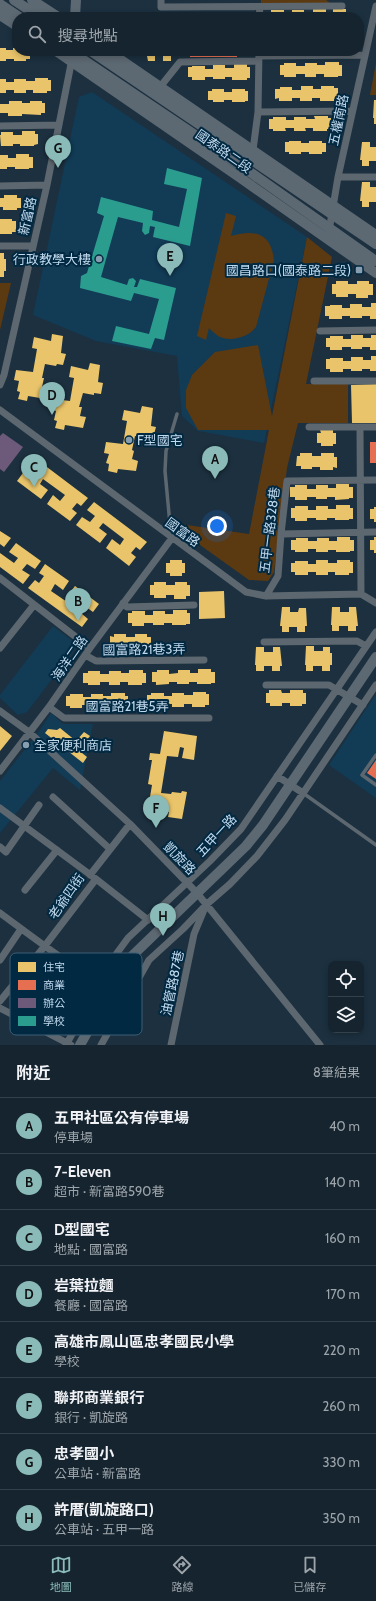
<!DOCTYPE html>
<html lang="zh-TW">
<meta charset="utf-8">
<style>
body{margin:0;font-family:Cabin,"Noto Sans TC",sans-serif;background:#1e2c37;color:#f1f3f6}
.controls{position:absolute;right:12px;bottom:12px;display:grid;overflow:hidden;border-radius:8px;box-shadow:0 2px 6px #0003}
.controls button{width:36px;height:36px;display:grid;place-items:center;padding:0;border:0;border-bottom:1px solid #34414b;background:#15242f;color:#f1f3f6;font:20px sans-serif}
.you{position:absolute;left:217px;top:526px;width:14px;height:14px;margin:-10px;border:3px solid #fff;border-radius:50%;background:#1a73e8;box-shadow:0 0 0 6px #1a73e833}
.badge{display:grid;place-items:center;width:26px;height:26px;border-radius:50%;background:#8bbbb9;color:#111;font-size:13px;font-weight:700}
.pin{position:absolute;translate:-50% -33px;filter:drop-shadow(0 1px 2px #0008)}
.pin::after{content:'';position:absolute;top:21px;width:14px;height:12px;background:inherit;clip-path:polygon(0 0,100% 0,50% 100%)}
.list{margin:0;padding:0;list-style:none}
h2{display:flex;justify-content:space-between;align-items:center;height:52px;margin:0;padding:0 16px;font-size:17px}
h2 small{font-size:13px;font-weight:400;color:#9da4aa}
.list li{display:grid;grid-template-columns:26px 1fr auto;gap:12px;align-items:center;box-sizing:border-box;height:56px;padding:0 16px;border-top:1px solid #34414b}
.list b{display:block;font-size:15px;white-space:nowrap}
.list p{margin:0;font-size:13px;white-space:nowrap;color:#9da4aa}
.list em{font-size:13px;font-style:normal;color:#9da4aa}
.icon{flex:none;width:22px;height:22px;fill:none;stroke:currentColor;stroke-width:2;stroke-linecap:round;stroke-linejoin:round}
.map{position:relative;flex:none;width:376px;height:1045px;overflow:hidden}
.search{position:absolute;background:#15242f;box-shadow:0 2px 6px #0003;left:12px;right:12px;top:12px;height:44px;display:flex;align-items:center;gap:10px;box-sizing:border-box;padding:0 14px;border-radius:16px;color:#9da4aa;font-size:15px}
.sheet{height:500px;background:#15242f}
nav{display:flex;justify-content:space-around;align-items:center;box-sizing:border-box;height:56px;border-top:1px solid #34414b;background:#15242f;font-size:11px;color:#9da4aa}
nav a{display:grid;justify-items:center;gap:2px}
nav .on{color:#8bbbb9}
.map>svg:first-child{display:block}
.built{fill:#123b56}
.green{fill:#5b3911}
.homes{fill:#e9c46a}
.shops{fill:#e76f51}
.offices{fill:#6d597a}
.schools{fill:#2a9d8f}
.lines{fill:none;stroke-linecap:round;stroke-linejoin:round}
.lane{stroke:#5d676f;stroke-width:3.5}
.street{stroke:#5d676f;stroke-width:7}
.secondary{stroke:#5c6872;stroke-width:10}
.poi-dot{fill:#879eb0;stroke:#022942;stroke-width:1.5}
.labels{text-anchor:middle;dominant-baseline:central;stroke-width:4;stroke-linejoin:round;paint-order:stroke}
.street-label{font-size:13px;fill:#c0d9ed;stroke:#022942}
.poi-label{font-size:13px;fill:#c0d9ed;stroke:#022942;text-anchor:end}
.key{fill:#022942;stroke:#3b5e75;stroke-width:1}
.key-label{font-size:11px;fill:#c0d9ed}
</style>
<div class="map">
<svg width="376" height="1045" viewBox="0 0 376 1045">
<rect width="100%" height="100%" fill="#1c303f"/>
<path class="built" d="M92,92l215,145 -43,206 -66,-12 -16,-15 -5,-60 -81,-15 -63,-26 46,-218z
M53,626l21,16 1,7 -48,63 -9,3 -18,-17v-3z
M376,694v104l-47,-33z
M51,713l12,11h30l-13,66 -27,-22 -53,65v-52l40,-51z"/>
<path class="green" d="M261,0h65l3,2 -1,3 -67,-2z
M376,63v32h-6z
M226,213l10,3 -5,20c24,-7 40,-3 43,24l-18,67c-7,10 -25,15 -36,10 -4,-2 -8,-6 -11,-9l-3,12 -9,-4z
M307,237l25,20 -26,127h42v39h-50l-11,45 -13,104 -6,9 -19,-1 -63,-45 -6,-11 69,10 20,-104h-71l-12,-22v-18l6,-15 23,-23 43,-7 14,71z
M0,283h11l-11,47z"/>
<path class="homes" d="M313,9h13v3h7v-3h13v3h3v5h-82v-5h4v-2h13v3h8v-3h12v3h9z
M113,12h8v5h-8z
M130,13h7v4h-7z
M0,48h6v2h7v-2h4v3h13v8h-4v2h-12v-2h-8v2h-6z
M146,51h27v4h-2v6h-8v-5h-8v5h-7z
M325,62h14v3h3v11h-4v1h-14v-3h-8v3h-11v-3h-9v3h-12v-2h-4v-10h4v-2h12v3h9v-3h12v2h8z
M234,64h13v3h3v11h-3v2h-15v-3h-7v2h-12v-2h-8v3h-13v-3h-4v-10h4v-1h13v3h8v-4h12v3h9z
M35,78h13v2h3v11h-4v2h-14v-3h-7v3h-12v-3h-8v3h-6v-14h6v3h8v-3h12v2h9z
M301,86h12v3h8v-3h13v2h4v11h-4v2h-14v-3h-8v3h-12v-3h-8v3h-13v-3l-4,1v-10h5v-2h12v3h9z
M212,89h12v3h8v-3h13v2h3v10h-3v1h-13v-2h-8v2h-11v-2h-5v-9h4z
M374,100h2v24h-2v-6h-1z
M9,101h13v2h8v-2h12v2h3v10h-4v2l-19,-1v2h-14v-3h-8v-9h9z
M314,116h14v2h3v11h-4v2h-14v-3h-8l1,3h-12v-3h-9l1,3h-13v-2h-4v-10h4v-2h13v3h8v-3h12v2h9z
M22,131h13v3h3v10l-4,1v1h-14v-2h-7v2h-12l-1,-11h1v-3h12v3h9z
M289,141h12v2h8v-2h13v2h4v9h-4v2h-13v-2h-8v2h-12v-2h-4v-10h4z
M362,142h8v5h6v14h-7v5h-7v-6h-2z
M16,154h13v3h4v11h-4v1h-14v-2h-8v2h-7v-14h8v3h8z
M362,182h8v5h6v15h-7v5h-7v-6h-2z
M4,195h13v3h4v10h-4v2h-14v-3h-3v-9h4z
M0,219h12v2h4v11h-4v2h-12z
M0,253h4v6h2v12h-2v6h-4z
M336,281h12v3h9v-3h12v3h4v11h-5v3h-12v-4h-8v3h-12v-3h-4v-10h4z
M371,303h5v16h-6v-3h-8v2h-12v-2h-8v3h-13v-3h-4v-10h5v-1h12v3h8v-4h12v3h9z
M52,334l11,2 -2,17 5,1 -3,11 -6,-1 -1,2 -11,-2 -3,14h2l-2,9 6,1 -2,11 -18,-3 -1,5 -9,-2 2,-7 -3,-1 2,-10 -5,-1 2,-10 17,2 4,-23 -5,-1 2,-11 17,4z
M351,335h12v3h8v-3h5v15h-6v-3h-8v2h-11v-2h-9v3h-12v-3h-4v-9h4v-2h13v3h8z
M371,356h5v15h-6v-2h-8v2h-11v-2h-8v3h-13v-3h-4v-10h4v-1h13v3h8v-4h12v3h8z
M90,363l10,2 -2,17 5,1 -2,11 -7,-1v2l-11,-2 -4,14h3l-2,9 6,1 -3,11 -18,-3 -1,5 -9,-2 2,-7 -3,-1 2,-9 -5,-2 3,-10 16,2 4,-23 -5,-1 2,-11 17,4z
M376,384v39h-24l-1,-38z
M142,406l11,2 -2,18 5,1 -3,11 -6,-2 -1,3 -11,-3 -3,14 2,1 -2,8 6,2 -2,10 -18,-2 -1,4 -9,-2 1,-7 -3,-1 3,-9 -5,-1 2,-11 17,2 4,-23 -5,-1 2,-10 16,3z
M320,430h13v3h3v11h-3v2h-12v-3h-4v-10h4z
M300,453h12v3h9v-3h13v4h3v11l-4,-1v3h-13v-3h-8v2h-11v-3h-5l1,-10h3z
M35,458l53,40 -7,8 -4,-3 -5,6 5,4 -7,8 -23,-17 6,-9 7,6 5,-6 -22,-16 -3,5 8,6 -7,9 -24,-18 6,-8 8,5 4,-6 -7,-6z
M336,484h13v3h4v11h-4v1l-14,1v-3h-8v2h-11v-2h-9v3h-12v-3h-5v-10h5v-2h12v4h9v-4h12v3h8z
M94,502l53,40 -7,8 -4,-3 -5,6 5,4 -7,9 -23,-18 6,-9 8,6 4,-6 -21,-16 -4,5 8,6 -7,9 -24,-18 6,-8 8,5 5,-6 -8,-6z
M336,505h14v3h3v11h-4v1h-14v-2h-8v2h-11v-2h-9v3h-12v-3h-4v-10h4v-2h13v4h8v-4h12v3h8z
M374,507h2v15h-2v-3h-4v-10h4z
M0,531l11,7 -7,9 -4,-3z
M337,537h13v3h4v11h-4v1h-14v-2h-8v2h-12v-3h-8v3h-13v-2h-4v-10h5v-2h12v3h9v-3h12v3h8z
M374,537h2v16h-2v-3h-4v-10h4z
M16,543l25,18 -6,8 -8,-5 -5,6 8,5 -7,9 -23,-17v-14l14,10 4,-5 -9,-6z
M170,560h12v3h3v10h-3v3h-12v-3h-4v-10h4z
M316,560h12v3h9v-3h13v2h3v11h-4v2h-14v-3h-7v3h-12v-3h-8v3h-13v-3h-4v-9h4v-2h13v3h8z
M45,564l24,17 -6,9 -8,-6 -4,7 22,15 3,-5 -8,-6 7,-9 24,18 -6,8 -7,-5 -5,6 7,6 -6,8 -54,-39 7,-8 4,3 5,-7 -5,-3z
M154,582h12v3h9v-3h12v3h3v11h-4v3h-12v-4h-8v3h-12v-3h-4v-10h4z
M224,591l1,27 -26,1v-27z
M282,607h8v5h8l1,-4h7l1,18h-2v6h-8v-5h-8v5h-7v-6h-2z
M332,607h8v5h9v-5h7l2,19h-2v5h-8v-5h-9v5h-7v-6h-1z
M173,610h14v3h3v11h-4v1h-14v-2h-8v2h-11v-2h-9v3h-12v-3h-4v-10h4v-2h13v4h8v-4h12v3h8z
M114,634h12v3h9v-3h12v3h4v11h-5v2h-12v-3h-8v3l-12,-1v-3h-4v-10l4,1z
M306,646h8v5h9v-4h7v6h2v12h-2v6h-8v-5h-9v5h-7v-6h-1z
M256,647h8v5h9v-5h7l2,19h-2v5h-8v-5h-8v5h-8v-6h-1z
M198,669h13v3h4v11h-4v1h-14v-2h-8v2h-12v-2h-8v2l-13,1v-3h-4v-10h5v-2h12v4l9,-1v-3h12v3h8z
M129,670h14v3h3v10h-4v2h-14v-3h-8v3h-11v-3h-9v3h-12v-2h-5v-10h5v-2h12v3h9v-3h12v2h8z
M269,690h12l1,3h8v-3h13v3h3v11h-4v2h-12v-3h-8v3h-12v-3h-4v-10h3z
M193,692h13v2h3v11h-4v2h-13v-3h-8v3h-12v-3h-8v3h-13v-2h-4v-10h4v-2h13v3h8v-3h12v2h9z
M111,693h14v3h3v10h-4v2h-14v-3h-8v3h-11v-3h-9v3h-12v-2h-4v-10h4v-2h13v3h8v-3h12v2h8z
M0,726l12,10 -12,15z
M60,728l16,13 8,-9 6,4 -8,10 4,3 -4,4 5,4 -4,6 -38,-30 3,-4 9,1z
M164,731l33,5 -3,24 -12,-2 2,-10 -4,-1 -2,10 -11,-1 -6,37 10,1 1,-2 9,1 1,-2 5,1 -5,27 -14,-2 1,-5 -21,-3 4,-24 -4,-1 4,-24h-3l1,-7 10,1z"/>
<path class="shops" d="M196,14h35v3h-35z
M190,51h47v6h-47z
M370,442h6v21h-6z
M376,760v19l-9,-6z"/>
<path class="offices" d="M3,433l20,14 -19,25 -4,-3v-33z"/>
<path class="schools" d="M167,168l35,10 -12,68 -37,-9 2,-10 -5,-1 -1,7 -4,2 -3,-4 1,-8 -25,-6 -17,60 26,8 2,-6 4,-1 3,3 -2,6h3l3,-8 36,9 -12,52 -9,-2 -4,11 -39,-8 4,-15 33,8 10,-35 -25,-6 -3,8 -51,-13 1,-12 6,-3 17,-57 -7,-3 4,-16 52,14 -1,9 27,7 8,-38 -23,-5z"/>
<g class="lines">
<path class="lane" d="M171,535l-6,-64 1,-20 11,-37
M376,755l-14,20 14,10
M303,793l73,52"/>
<path class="street" d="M161,0v7l181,-1
M259,17l1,-10
M259,56l105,-1
M160,87l20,-25 79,-1
M258,112l94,-1
M0,126l59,-1
M246,173l7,-23 5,-38 1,-61
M338,177h38
M0,186l47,-1
M329,231l9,-54 38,-171
M0,246h33
M320,331l56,-1
M314,381h62
M0,385l4,-10 43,-190 25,-126
M0,410l246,182 20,4 95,-2 15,9
M309,427h67
M360,427l1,167
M281,534l95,-2
M0,578l90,70
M266,596l12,-20 3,-42 6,-53 89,-1
M123,603l4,4 67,-2
M264,642l93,-1 9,5
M0,648l34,-43
M85,655l11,6 108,-1
M266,685h63l34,20
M49,707l15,11h145
M0,711l29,21 101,92 67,69 123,152
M0,771l49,-64 41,-59 82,-110
M277,776l26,17
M53,797l57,52
M0,808l96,71 -52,68 -44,54
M0,847l6,5 33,-47
M90,875l40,-51
M96,879l52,41
M25,890l32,-40
M0,913c42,31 81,62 129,84
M0,960l21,-31
M0,1008l71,37
M66,1045l51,-92 11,-15 82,-77 31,-32 135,-197
M101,1045l48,-85 34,-31 24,-25 23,-20 27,-28 28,-36 91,-135
M171,1045l23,-111 10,-24"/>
<path class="secondary" d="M14,0l26,17
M32,0l26,17
M0,4l19,13
M0,15l17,11
M75,17l1,-17
M56,51l183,126 137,96
M70,51l177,119 129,91
M91,51l285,193
M108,51l268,184
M80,1045l37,-65 16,-25 113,-109 17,-21 113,-168"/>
</g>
<g class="poi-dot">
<circle cx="99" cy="259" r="4"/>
<rect x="355" y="266" width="8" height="8" rx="2"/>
<circle cx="129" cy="440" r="4"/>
<circle cx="26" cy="745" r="4"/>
</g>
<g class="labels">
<g class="street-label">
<text transform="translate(338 120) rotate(-78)">五權南路</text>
<text transform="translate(224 151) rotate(35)">國泰路二段</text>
<text transform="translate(27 216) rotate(-77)">新富路</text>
<text transform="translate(269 530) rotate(-83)">五甲一路328巷</text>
<text transform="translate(183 532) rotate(36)">國富路</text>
<text transform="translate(144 649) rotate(-1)">國富路21巷3弄</text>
<text transform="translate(69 658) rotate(-55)">海洋二路</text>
<text x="127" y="706">國富路21巷5弄</text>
<text transform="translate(216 835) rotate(-47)">五甲一路</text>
<text transform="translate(180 858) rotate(46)">凱旋路</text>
<text transform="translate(66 896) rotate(-55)">老爺四街</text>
<text transform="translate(172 983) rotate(-78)">油管路87巷</text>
</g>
<g class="poi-label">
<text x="91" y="259">行政教學大樓</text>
<text x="351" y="270">國昌路口(國泰路二段)</text>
<text x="137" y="440" text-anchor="start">F型國宅</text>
<text x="34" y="745" text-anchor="start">全家便利商店</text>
</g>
</g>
<rect x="10" y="953" width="132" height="82" rx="6" class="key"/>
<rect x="18" y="962" width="18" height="10" fill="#e9c46a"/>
<rect x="18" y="980" width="18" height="10" fill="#e76f51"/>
<rect x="18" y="998" width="18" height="10" fill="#6d597a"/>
<rect x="18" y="1016" width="18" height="10" fill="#2a9d8f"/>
<g class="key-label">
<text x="43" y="971">住宅</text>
<text x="43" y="989">商業</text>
<text x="43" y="1007">辦公</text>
<text x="43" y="1025">學校</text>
</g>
</svg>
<div class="controls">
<button><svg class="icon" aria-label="locate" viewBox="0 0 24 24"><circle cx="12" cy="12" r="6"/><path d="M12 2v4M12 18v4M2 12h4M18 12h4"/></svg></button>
<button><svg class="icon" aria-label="layers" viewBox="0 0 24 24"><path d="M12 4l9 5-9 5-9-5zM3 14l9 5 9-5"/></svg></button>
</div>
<div class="you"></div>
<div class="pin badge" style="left:215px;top:479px">A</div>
<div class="pin badge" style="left:78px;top:621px">B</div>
<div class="pin badge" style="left:34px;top:487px">C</div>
<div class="pin badge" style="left:52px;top:415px">D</div>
<div class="pin badge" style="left:170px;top:276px">E</div>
<div class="pin badge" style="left:156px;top:828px">F</div>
<div class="pin badge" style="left:58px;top:168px">G</div>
<div class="pin badge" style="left:163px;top:936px">H</div>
<div class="search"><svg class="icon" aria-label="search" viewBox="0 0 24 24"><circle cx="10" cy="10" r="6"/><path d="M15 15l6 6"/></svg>搜尋地點</div>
</div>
<section class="sheet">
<h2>附近<small>8筆結果</small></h2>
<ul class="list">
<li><span class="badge">A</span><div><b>五甲社區公有停車場</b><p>停車場</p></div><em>40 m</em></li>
<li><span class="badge">B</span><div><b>7-Eleven</b><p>超市 · 新富路590巷</p></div><em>140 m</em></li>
<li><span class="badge">C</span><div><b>D型國宅</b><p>地點 · 國富路</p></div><em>160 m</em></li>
<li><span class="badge">D</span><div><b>岩葉拉麵</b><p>餐廳 · 國富路</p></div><em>170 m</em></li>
<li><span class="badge">E</span><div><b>高雄市鳳山區忠孝國民小學</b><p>學校</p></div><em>220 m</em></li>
<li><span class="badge">F</span><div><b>聯邦商業銀行</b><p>銀行 · 凱旋路</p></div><em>260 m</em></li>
<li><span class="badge">G</span><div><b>忠孝國小</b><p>公車站 · 新富路</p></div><em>330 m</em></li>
<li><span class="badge">H</span><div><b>許厝(凱旋路口)</b><p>公車站 · 五甲一路</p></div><em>350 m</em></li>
</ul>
</section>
<nav>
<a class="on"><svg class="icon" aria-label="map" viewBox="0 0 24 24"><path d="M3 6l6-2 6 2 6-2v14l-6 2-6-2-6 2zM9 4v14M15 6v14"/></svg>地圖</a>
<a><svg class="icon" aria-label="directions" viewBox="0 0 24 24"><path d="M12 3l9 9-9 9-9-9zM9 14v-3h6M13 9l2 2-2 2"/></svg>路線</a>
<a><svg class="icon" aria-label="saved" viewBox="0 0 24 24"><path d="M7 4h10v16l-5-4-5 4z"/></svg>已儲存</a>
</nav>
